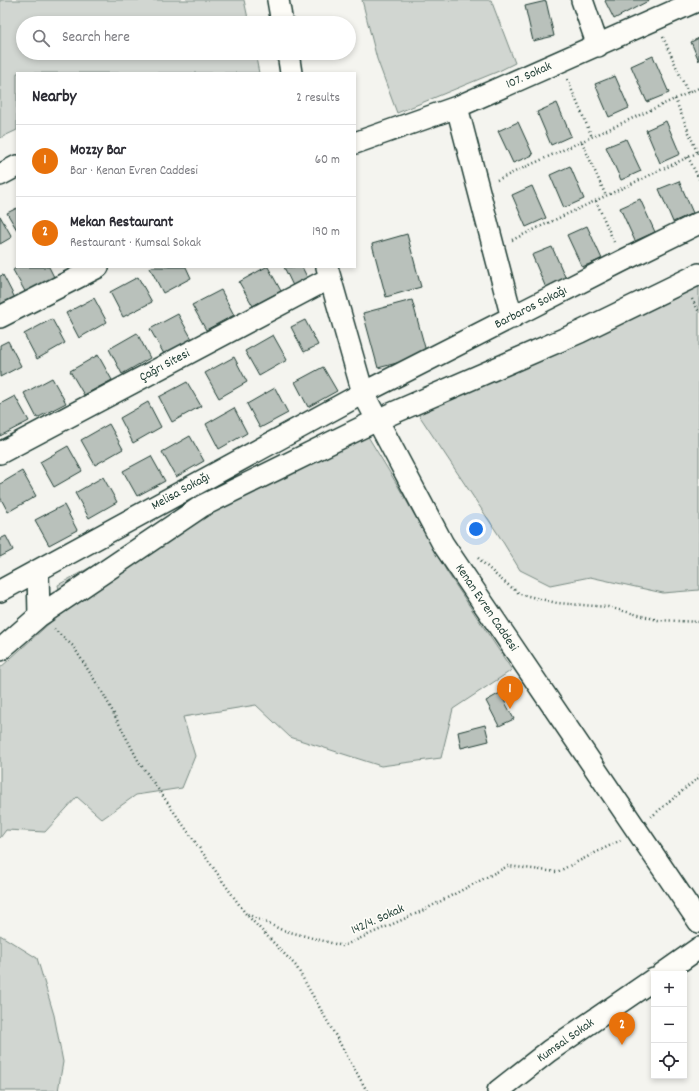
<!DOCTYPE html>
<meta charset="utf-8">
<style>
body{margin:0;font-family:Dekko,sans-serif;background:#f7f7f7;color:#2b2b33}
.controls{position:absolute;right:12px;bottom:12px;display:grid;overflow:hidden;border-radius:0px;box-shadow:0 2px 6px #0003}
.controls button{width:36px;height:36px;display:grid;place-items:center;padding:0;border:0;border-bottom:1px solid #e1e1e2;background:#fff;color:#2b2b33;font:20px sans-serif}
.you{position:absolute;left:476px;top:529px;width:14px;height:14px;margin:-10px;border:3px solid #fff;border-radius:50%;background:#1a73e8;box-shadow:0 0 0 6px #1a73e833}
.badge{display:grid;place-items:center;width:26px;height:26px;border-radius:50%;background:#2563eb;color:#fff;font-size:13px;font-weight:700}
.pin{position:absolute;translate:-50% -33px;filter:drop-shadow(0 1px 2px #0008)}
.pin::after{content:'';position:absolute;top:21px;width:14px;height:12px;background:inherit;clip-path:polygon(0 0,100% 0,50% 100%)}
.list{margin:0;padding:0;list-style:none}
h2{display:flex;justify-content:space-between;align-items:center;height:52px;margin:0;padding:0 16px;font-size:17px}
h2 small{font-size:13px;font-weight:400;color:#7c7c81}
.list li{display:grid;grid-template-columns:26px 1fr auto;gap:12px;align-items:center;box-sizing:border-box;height:72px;padding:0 16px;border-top:1px solid #e1e1e2}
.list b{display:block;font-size:15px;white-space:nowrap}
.list p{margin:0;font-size:13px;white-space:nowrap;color:#7c7c81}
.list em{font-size:13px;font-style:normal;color:#7c7c81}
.icon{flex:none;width:22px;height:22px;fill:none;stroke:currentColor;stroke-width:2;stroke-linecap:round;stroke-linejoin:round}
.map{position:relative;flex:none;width:699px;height:1091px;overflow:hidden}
.search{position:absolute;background:#fff;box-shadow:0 2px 6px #0003;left:16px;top:16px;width:340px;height:44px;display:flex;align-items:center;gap:10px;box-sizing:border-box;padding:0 14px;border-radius:22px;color:#7c7c81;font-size:15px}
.panel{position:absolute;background:#fff;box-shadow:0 2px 6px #0003;left:16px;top:72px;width:340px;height:196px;border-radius:0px}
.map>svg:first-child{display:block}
.green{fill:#d1d6d1;stroke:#788a82}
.building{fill:#b9c1bb;stroke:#1f3d34}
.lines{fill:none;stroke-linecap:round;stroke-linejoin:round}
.minor-casing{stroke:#1f3d34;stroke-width:24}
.path{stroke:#1f3d34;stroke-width:2.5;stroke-dasharray:1 3;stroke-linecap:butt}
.minor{stroke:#fdfcf7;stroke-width:21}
.labels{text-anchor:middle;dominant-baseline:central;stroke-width:3.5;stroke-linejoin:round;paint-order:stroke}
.street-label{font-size:13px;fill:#1f3d34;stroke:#fdfcf7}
</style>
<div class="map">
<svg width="699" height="1091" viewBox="0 0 699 1091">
<rect width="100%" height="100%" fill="#f4f4ef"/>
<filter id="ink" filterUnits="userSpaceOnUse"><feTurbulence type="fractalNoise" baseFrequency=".025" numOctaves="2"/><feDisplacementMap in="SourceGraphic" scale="8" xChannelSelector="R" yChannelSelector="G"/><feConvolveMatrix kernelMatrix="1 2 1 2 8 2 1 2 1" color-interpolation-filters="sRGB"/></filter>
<g filter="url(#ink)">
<path class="green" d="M0,0h244l5,23h-226v30h232l4,20h-242v57l-17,8z
M362,0h129l24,63 -16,8 -102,42 -20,-54z
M699,265v325l-36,3 -73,-16 -40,8 -30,-15 -22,-36 -87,-131z
M358,420l40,66 49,86 65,98 -59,39 -12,49 -60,8 -91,-29 -34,-32 -73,12 12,39 -13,32 -46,7 -34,24 -25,-22 -32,35 -39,-2 -6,8v-170l64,-58 -6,-25z
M0,935l37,23 17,57 9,47 -5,29h-58z"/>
<path class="building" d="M606,0h44l-36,19 -9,-18z
M546,1l8,35 -21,5 -8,-35z
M699,38v23l-8,-19z
M653,56l16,37 -22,9 -16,-36z
M615,76l14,32 -20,9 -14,-33z
M557,103l14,33 -20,9 -14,-33z
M666,121l14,33 -20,9 -14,-33z
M518,122l15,33 -20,8 -15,-32z
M626,139l15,32 -20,9 -15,-33z
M570,166l14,33 -20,9 -14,-33z
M679,181l14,32 -20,9 -14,-33z
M532,186l14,32 -20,9 -14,-32z
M640,199l15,33 -20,9 -15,-33z
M17,208v22l-10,-17z
M0,216l12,21 -12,7z
M587,226l15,33 -20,8 -15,-32z
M407,234l14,53 -35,10 -14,-53z
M552,247l14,32 -20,9 -14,-33z
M19,267h30l6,12 -28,16 -14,-25z
M152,267h34l5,11 -28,15 -13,-25z
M266,267h2l13,24 -28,15 -14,-24z
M284,267h18l7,14 -15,7z
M3,275l13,25 -16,9v-33z
M138,277l14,25 -29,15 -13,-25z
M221,290l13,25 -28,15 -14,-25z
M94,298l13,24 -28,16 -13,-25z
M412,300l15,55 -49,13 -15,-55z
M178,314l14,25 -28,15 -14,-25z
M52,319l13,24 -28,16 -13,-25z
M305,320l13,25 -14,7 -13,-25z
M137,333l13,25 -28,16 -13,-25z
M273,335l14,25 -28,16 -14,-25z
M8,341l13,25 -21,11v-32z
M98,355l14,25 -28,15 -14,-24z
M234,357l13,25 -28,16 -14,-25z
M323,367l14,24 -29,16 -13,-25z
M52,378l14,25 -29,15 -13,-25z
M187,382l14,24 -29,16 -13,-25z
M275,388l13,25 -28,15 -13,-24z
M15,396l14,25 -29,15v-32z
M148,402l13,25 -28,16 -13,-25z
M234,408l13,25 -28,16 -13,-25z
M109,424l14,25 -28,16 -14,-25z
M190,436l14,25 -28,16 -14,-25z
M68,446l14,25 -28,16 -14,-25z
M151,456l14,25 -28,15 -14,-25z
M22,471l14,25 -28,16 -8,-15v-13z
M103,477l14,25 -28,16 -14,-25z
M64,505l13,25 -28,15 -14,-25z
M6,536l7,14 -13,7v-18z
M500,693l14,26 -15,7 -13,-25z
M485,725l4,16 -28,7 -3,-16z"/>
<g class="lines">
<g class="minor-casing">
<path id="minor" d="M278,0l4,23
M582,0l16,46
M288,53l3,20
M457,107l55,211
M355,143l102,-36 242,-107
M0,175l17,-9
M327,267l36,126 80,151 256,378
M0,317l98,-50
M0,453l330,-175
M0,591l363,-198 259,-132 77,-38
M39,616l163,-110 175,-86 203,-88 119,-58
M0,650l39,-34 -1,-45
M662,974l37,-26
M498,1091l51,-40 105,-72"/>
</g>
<path class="path" d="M663,37l25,56
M567,79l25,58
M675,99l22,53
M582,142l24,54
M688,157l11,22
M497,180l202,-92
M596,201l18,41
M512,240l187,-88
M692,299l7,13
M478,558l20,19 22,17 37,9 51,4 50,13 41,2
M54,629l19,17 31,49 35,67 106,151
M651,817l47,-39 1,-3
M367,1091l-71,-125 -51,-53 37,17 61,16 79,-35 86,-45 49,6 64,-32"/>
<use href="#minor" class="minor"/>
</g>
</g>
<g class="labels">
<g class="street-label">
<text transform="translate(529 76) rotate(-24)">107. Sokak</text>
<text transform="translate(531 308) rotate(-27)">Barbaros Sokağı</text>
<text transform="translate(165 366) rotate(-28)">Çağrı Sitesi</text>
<text transform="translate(181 492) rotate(-29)">Melisa Sokağı</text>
<text transform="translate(486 608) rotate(56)">Kenan Evren Caddesi</text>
<text transform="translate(378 920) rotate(-24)">142/4. Sokak</text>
<text transform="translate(566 1041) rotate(-35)">Kumsal Sokak</text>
</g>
</g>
</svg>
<div class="controls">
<button>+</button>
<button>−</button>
<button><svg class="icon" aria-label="locate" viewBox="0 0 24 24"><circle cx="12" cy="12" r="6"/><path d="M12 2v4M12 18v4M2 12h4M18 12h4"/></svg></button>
</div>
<div class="you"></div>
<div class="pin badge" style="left:510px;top:709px;background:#e8710a">1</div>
<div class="pin badge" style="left:622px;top:1045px;background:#e8710a">2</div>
<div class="search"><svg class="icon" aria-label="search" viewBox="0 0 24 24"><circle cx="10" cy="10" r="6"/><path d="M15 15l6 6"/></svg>Search here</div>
<section class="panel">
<h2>Nearby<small>2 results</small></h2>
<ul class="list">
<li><span class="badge" style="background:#e8710a">1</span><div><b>Mozzy Bar</b><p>Bar · Kenan Evren Caddesi</p></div><em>60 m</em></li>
<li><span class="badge" style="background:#e8710a">2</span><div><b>Mekan Restaurant</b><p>Restaurant · Kumsal Sokak</p></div><em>190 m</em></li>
</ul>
</section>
</div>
